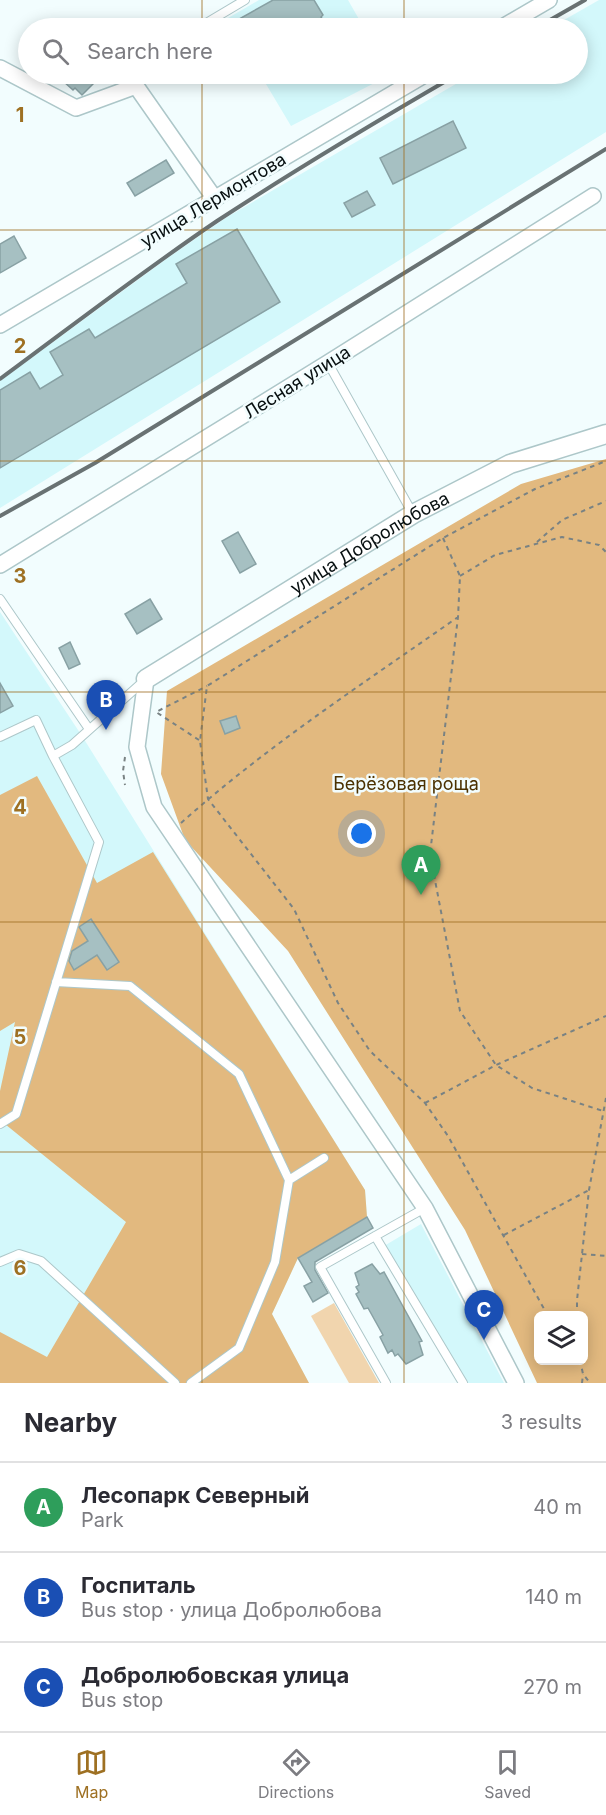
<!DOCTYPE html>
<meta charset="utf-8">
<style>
body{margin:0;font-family:Inter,sans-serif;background:#f7f7f7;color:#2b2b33}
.controls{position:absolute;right:18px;bottom:18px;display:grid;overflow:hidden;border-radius:9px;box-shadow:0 3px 15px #0003}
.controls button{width:54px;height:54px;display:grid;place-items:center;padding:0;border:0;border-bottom:2px solid #e1e1e2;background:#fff;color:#2b2b33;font:30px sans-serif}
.you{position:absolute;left:362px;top:834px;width:21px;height:21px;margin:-15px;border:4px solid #fff;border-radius:50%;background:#1a73e8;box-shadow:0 0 0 9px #1a73e833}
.badge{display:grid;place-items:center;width:39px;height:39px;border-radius:50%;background:#9e7022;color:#fff;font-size:20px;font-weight:700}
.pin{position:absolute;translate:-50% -50px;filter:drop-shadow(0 2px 3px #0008)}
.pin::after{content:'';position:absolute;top:32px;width:21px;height:18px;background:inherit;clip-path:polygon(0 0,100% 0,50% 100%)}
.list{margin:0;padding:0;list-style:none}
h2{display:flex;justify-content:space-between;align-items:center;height:78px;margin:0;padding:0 24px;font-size:26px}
h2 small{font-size:20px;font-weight:400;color:#7c7c81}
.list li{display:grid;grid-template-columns:39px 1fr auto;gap:18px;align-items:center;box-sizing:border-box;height:90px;padding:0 24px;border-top:2px solid #e1e1e2}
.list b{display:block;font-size:22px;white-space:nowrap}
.list p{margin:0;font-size:20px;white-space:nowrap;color:#7c7c81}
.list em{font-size:20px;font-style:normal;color:#7c7c81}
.icon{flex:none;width:33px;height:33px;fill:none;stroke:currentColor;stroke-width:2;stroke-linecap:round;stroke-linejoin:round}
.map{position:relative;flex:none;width:606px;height:1383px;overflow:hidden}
.search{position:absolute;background:#fff;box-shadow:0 3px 15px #0003;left:18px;right:18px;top:18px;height:66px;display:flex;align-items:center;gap:15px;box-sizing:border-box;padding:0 21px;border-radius:33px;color:#7c7c81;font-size:22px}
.sheet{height:348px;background:#fff}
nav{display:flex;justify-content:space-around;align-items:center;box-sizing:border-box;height:84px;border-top:2px solid #e1e1e2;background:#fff;font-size:16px;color:#7c7c81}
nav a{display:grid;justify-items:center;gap:3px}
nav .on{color:#9e7022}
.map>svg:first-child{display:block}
.built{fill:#d3f8fb}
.green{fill:#f1d5ae}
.forest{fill:#e2b97f;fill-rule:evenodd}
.building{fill:#a6c0c2;stroke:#88a1a4;stroke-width:1.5}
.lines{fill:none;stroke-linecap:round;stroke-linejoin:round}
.service-casing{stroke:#adc7c9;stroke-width:10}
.minor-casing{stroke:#adc7c9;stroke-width:18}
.tertiary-casing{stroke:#adc7c9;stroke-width:21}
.path{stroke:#798283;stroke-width:2;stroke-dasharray:4.5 4.5;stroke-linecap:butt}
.service{stroke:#fff;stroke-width:8}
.minor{stroke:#fff;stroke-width:15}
.tertiary{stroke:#fff;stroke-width:18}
.rail{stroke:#697273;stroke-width:4}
.grid{fill:none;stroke:#9e7022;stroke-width:1.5;stroke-opacity:0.55}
.labels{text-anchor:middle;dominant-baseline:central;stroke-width:5;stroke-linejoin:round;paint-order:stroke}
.street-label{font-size:18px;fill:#070f10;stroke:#f2fdfe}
.park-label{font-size:18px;fill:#4b3100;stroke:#f2fdfe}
.grid-label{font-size:20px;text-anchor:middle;font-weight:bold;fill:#9e7022;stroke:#f2fdfe;stroke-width:5;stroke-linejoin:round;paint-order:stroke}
</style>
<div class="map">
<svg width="606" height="1383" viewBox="0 0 606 1383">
<rect width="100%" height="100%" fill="#f2fdfe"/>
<path class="built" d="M259,0h89l16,28h-130l-6,-10z
M599,0h7v132l-606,376v-127l169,-124 58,-40 246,-143h105v-46h-28z
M260,74h129l1,1 -99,51z
M0,612l82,124 283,454 2,27 -69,41 -26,56 37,69h-309z
M421,1224l83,159h-38l-82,-137z"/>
<path class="green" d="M334,1303l45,80h-30l-38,-67z"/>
<path class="forest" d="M606,459v924h-69l-72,-153 -177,-279 -103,-111 -24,-66 6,-83 354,-207zM538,1316h46v44h-46z
M37,776l60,107 56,-31 212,338 2,27 -69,41 -26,56 37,69h-309v-51l47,25 79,-135 -126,-102v-29l15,-69 -15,9v-236z"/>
<path class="building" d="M273,0h41l9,15 -2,2 7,11h-105z
M70,74h33l-21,21 -7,-7 -2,2 -10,-9z
M453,121l13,27 -73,36 -13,-26z
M166,160l8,13 -39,23 -8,-13z
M367,191l8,14 -23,12 -8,-14z
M237,229l43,73 -280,166v-78l30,-18 10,17 23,-14 -13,-23 39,-23 6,9 92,-55 -11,-19z
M14,236l12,22 -26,15v-29z
M238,532l18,32 -16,9 -18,-32z
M150,599l12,20 -25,15 -12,-20z
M70,642l10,22 -11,5 -10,-21z
M0,683l13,23 -13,7z
M236,716l4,12 -15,6 -5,-13z
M91,919l28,43 -12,8 -10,-15 -23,15 -5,-9 3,-10 16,-10 -9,-14z
M367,1217l6,11 -58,34v8l13,23 -15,9 -9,-16 8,-4 -14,-24z
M372,1264l8,10 4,-2 38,69 -3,1 4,13 -17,9 -8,-10 -3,2 -3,-6 -4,3 -8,-16 3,-2 -15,-27 -4,1 -8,-15 3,-2 -3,-5 3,-2 -4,-12z"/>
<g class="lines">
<g class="service-casing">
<path id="service" d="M198,28l47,-28
M136,86l9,-12
M328,363l85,151
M0,599l89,130
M0,737l36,-17 17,36
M56,982l74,4 109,88 50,106 -14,82 -36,86 -48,35
M0,1124l16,-10 83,-272 -46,-86 19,-11 73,-65
M289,1180l35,-22
M375,1236l88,147
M0,1262l19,-8 22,7 134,122
M386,1383l-66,-116 105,-59"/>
</g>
<g class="minor-casing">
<path id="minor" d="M501,28l48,-28
M0,68l76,40 60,-22 79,113
M0,325l426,-251
M0,565l328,-202 265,-167
M146,679l-9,68 17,60 271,401 91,175"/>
</g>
<g class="tertiary-casing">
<g id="tertiary">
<path id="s1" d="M146,679l267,-165 97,-50 96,-30"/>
</g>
</g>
<path class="path" d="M443,538l17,38 -2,41 -28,237 30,157 36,54 36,23 71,23
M537,542l25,-22 44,-19
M460,576l35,-21 67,-18 37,8 7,7
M199,740l-43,-28 51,-26
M125,757l-2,14 2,14
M181,823c86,-77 183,-140 277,-206
M425,1103l71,-38 110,-49
M504,1235l85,-45
M582,1254l24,2
M548,1316l-100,-180 -23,-33 -55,-52 -32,-48 -44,-94 -86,-110 -8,-58 7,-55 236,-148 92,-49 71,-28
M577,1316v-16l12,-110 17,-92
M580,1360l3,14 7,9
M582,1383l1,-9"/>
<use href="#service" class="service"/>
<use href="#minor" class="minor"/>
<use href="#tertiary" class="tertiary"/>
<path class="rail" d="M536,28l49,-28
M0,379c72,-53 143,-108 217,-158 79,-52 160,-100 241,-147
M0,516l95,-53 511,-314"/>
</g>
<path class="grid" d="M202,0v28M404,0v28M202,74v1309M404,74v1309M0,230h606M0,461h606M0,692h606M0,922h606M0,1152h606"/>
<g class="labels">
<g class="street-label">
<text transform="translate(213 200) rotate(-31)">улица Лермонтова</text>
<text transform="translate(297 382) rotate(-32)">Лесная улица</text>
<text stroke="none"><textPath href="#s1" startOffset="262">улица Добролюбова</textPath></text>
</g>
<g class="park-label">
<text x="406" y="783">Берёзовая роща</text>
</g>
</g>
<g class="grid-label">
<text x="20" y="122">1</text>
<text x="20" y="353">2</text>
<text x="20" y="583">3</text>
<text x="20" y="814">4</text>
<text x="20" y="1044">5</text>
<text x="20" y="1275">6</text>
</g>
</svg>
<div class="controls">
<button><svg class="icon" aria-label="layers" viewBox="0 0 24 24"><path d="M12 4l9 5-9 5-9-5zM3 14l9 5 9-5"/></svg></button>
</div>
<div class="you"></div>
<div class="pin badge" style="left:421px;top:895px;background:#2e9e5b">A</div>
<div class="pin badge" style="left:106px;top:730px;background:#1a4fb4">B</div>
<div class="pin badge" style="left:484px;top:1340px;background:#1a4fb4">C</div>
<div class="search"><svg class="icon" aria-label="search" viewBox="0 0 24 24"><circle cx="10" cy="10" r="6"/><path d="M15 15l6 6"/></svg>Search here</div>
</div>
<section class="sheet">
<h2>Nearby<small>3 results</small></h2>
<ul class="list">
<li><span class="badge" style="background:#2e9e5b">A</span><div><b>Лесопарк Северный</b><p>Park</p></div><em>40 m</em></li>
<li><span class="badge" style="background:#1a4fb4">B</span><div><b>Госпиталь</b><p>Bus stop · улица Добролюбова</p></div><em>140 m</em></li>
<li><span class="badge" style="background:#1a4fb4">C</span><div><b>Добролюбовская улица</b><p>Bus stop</p></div><em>270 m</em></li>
</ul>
</section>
<nav>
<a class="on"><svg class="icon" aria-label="map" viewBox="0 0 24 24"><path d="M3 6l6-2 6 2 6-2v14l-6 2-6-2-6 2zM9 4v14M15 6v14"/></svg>Map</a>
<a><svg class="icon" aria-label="directions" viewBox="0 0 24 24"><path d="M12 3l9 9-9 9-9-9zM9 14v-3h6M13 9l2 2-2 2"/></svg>Directions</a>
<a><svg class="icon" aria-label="saved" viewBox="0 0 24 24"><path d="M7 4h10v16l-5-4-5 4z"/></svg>Saved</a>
</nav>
